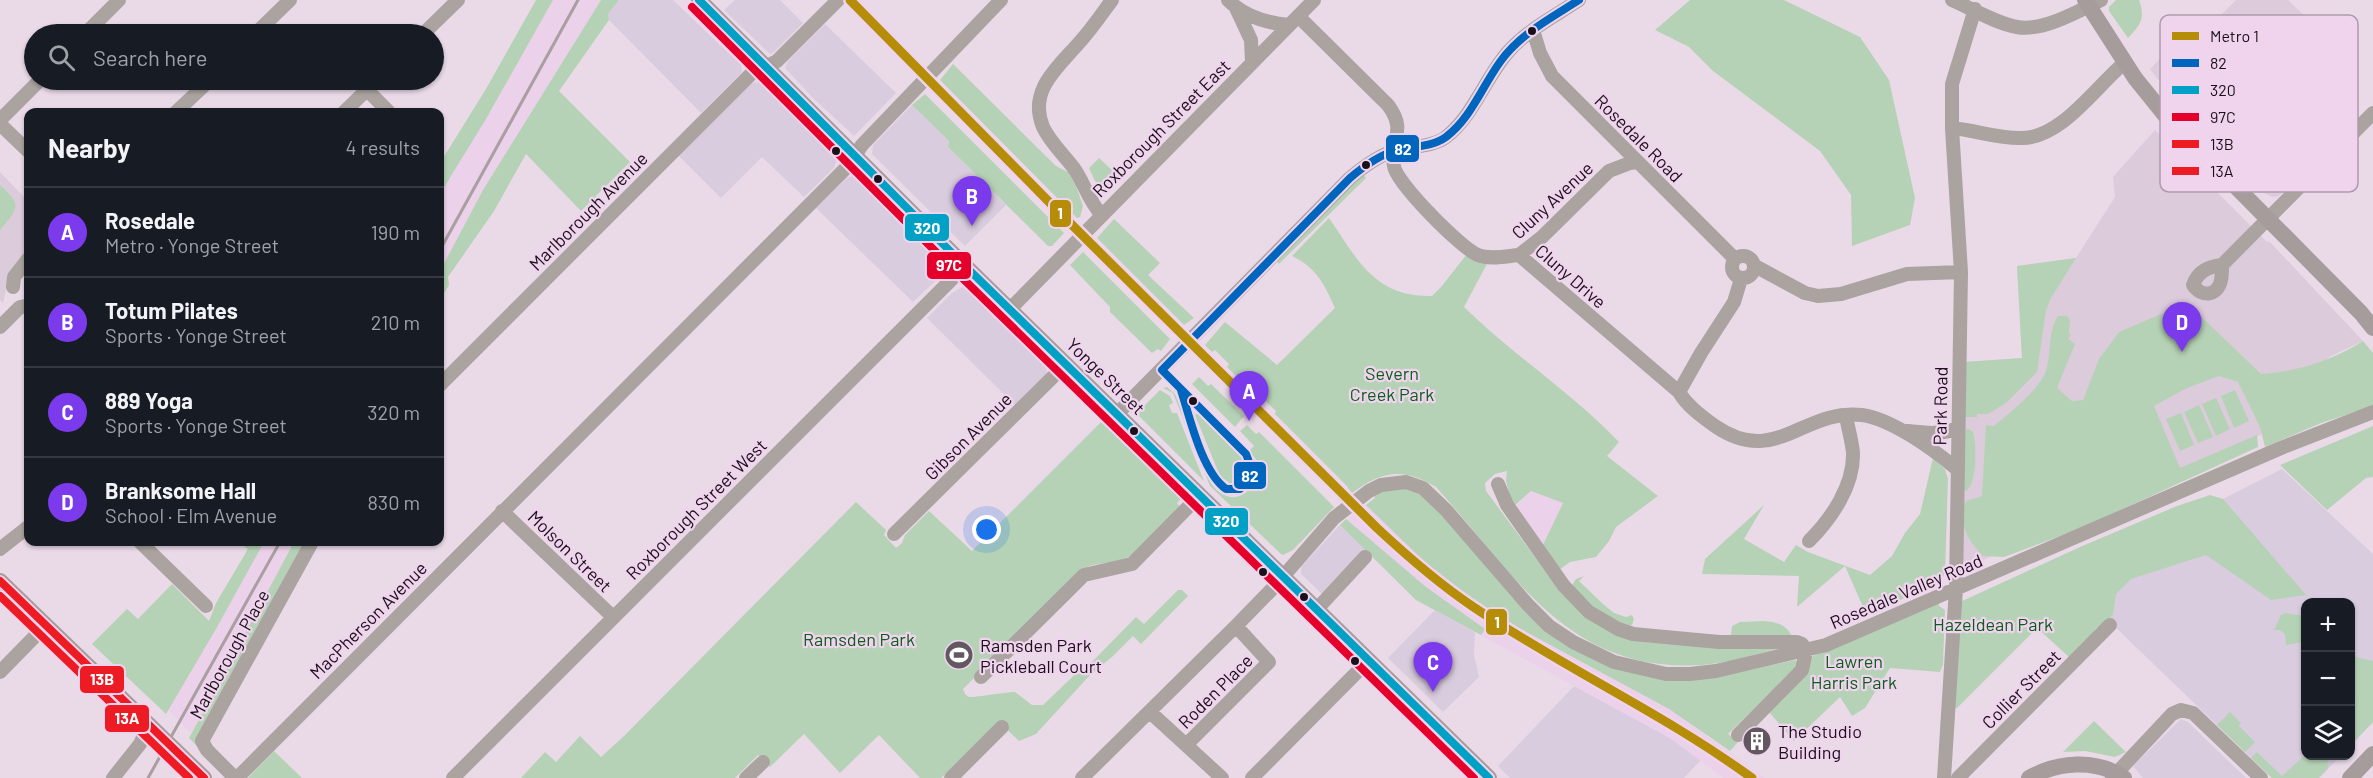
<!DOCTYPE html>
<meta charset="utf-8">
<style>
body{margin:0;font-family:Barlow,sans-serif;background:#242831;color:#f1f3f6}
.controls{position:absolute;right:18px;bottom:18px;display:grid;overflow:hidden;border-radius:12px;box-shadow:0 2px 4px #0004}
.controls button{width:54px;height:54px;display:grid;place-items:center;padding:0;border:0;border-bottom:2px solid #363941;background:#171b24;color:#f1f3f6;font:30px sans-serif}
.you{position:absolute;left:987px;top:530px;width:21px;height:21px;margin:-15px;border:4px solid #fff;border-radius:50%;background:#1a73e8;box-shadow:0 0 0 9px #1a73e833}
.badge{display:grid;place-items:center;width:39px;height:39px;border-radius:50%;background:#7c3aed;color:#fff;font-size:20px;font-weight:700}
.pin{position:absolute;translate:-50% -50px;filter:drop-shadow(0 2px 3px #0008)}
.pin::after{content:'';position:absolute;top:32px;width:21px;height:18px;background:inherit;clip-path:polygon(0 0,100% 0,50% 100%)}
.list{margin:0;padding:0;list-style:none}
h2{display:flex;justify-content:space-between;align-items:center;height:78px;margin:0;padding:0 24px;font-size:26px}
h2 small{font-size:20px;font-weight:400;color:#9ea1a6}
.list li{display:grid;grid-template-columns:39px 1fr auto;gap:18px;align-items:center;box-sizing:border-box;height:90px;padding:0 24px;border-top:2px solid #363941}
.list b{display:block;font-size:22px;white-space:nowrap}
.list p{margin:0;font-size:20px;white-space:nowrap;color:#9ea1a6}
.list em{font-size:20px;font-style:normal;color:#9ea1a6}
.icon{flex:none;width:33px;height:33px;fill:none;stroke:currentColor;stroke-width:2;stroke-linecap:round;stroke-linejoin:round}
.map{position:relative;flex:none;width:2373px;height:778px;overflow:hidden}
.search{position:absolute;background:#171b24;box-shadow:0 2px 4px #0004;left:24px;top:24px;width:420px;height:66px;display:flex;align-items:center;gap:15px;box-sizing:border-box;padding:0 21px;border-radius:33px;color:#9ea1a6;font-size:22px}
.panel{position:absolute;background:#171b24;box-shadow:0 2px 4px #0004;left:24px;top:108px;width:420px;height:438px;border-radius:12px}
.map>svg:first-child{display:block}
.commercial{fill:#d9ccde}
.built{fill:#ebd1e9}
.education{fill:#dccbdb}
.green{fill:#b6d2b6}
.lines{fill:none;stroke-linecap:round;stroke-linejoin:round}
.minor{stroke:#aaa39f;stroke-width:14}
.major{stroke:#a69c9b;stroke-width:16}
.rail{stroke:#a99ea1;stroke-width:3}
.bus-1-casing{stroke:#f0d4ee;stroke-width:12}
.bus-2-casing{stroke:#f0d4ee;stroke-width:12}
.bus-3-casing{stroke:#f0d4ee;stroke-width:12}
.bus-4-casing{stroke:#f0d4ee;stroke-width:12}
.bus-5-casing{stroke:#f0d4ee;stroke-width:12}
.bus-1{stroke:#0065bd;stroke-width:8}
.bus-2{stroke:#01a1c5;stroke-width:8}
.bus-3{stroke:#e4002b;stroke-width:8}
.bus-4{stroke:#ed1c24;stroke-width:8}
.bus-5{stroke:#ed1c24;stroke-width:8}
.metro-1-casing{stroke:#f0d4ee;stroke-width:14}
.metro-1{stroke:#b58d08;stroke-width:9}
.bus-dot{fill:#1a1019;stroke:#f0d4ee;stroke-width:2}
.labels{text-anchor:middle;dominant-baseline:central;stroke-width:4.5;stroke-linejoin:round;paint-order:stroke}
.street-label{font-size:18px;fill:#1a1019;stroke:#f0d4ee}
.park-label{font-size:18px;fill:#0b5e19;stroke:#f0d4ee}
.poi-label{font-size:18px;fill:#1a1019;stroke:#f0d4ee;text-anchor:start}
.key{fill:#f0d4ee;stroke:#b099ae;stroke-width:1.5}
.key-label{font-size:16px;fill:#1a1019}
.line-badge{stroke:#f0d4ee;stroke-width:2}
.badge-label{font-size:16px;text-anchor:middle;font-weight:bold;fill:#fff}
</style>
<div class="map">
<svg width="2373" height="778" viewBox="0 0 2373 778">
<rect width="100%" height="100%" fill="#eadae8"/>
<path class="commercial" d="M619,0h54l68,65 1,7 -41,41 -92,-93 -1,-6z
M735,0h45l23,23 -29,29 -4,2 -46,-44z
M825,24l71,69 -42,43 -40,-37 -29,-31 2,-6z
M755,82l5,1 77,76 -3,9 -30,29 -42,-40 -41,41 -43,-43 70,-70z
M912,105l37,36 -1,6 58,58 -41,41 -93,-92 1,-9z
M854,176l93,90 1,3 -35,33 -97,-94 32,-31z
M962,287l5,1 79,78 1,7 -32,32 -88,-87 25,-25z
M2282,469l91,85v168l-22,23 -1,-143h-44v154h35l-22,22h-47l-215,-207 154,-66z
M1340,525l26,25 -43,45 -22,-21v-7z
M1435,610l40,22 -1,23 5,22 -36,35 -55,-54z
M1574,686l96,52 31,22 -17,18h-174l-12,-12z
M2181,719l7,3 58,56h-103l-10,-12z"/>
<path class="built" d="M553,0h48l-118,190 -43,81v-77l46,-75z
M1530,491l33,12 -21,44 -29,-40 9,-6z
M1366,505l62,60 45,34 44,28 152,82 96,69h-42l-53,-40 -254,-138 -76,-75z
M264,542h30l-103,191 -23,-23 48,-81z"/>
<path class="education" d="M2236,0h52l53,51 -35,36 37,37 -39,39 -4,13 -21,20 -6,1 -9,-4 -76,-75 -38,-49 47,-49 21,19 13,-13 -11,-10z
M2155,130l111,111 4,1 93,99 -34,16 -62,75 -297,134 -8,-7 3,-197 57,-4 -5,-92 59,-8 39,-61 -2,-20z
M0,172l28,29v51l-18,21 -7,30 -3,-3z"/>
<path class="green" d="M536,0h17l-67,119 -46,75v-31l46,-74z
M601,0h18l-11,14 1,6 -50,71 71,71 -49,49 -55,-57 -32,57 -46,66 1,8 -9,15v-29l43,-81z
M1690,0h94l76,37 29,43 26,118 -5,27 -58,21 -1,-51 -31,-44 -107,-80 -24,-24 -34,-17z
M2116,0h23c7,18 1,26 -11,38l-19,-27v-4z
M953,64l103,102 12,6 8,14 7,20 -3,11 -3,1 -137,-138z
M925,94l139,139 -12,13h-4l-100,-99 1,-6 -37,-36z
M1134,155l4,2 -28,28 -8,2 -7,-6 -6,-13 10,-10 15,14z
M1363,174l3,4 -87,86 -4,-5z
M0,185c23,20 18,24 0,45z
M1329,218c29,42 45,79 103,78l9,-9 26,-33 21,8 -24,45c49,48 107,85 155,135l-12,14 51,40 -42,31 -7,14 -13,16 -26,5 -11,8 -17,-23 21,-44 -32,-12 -18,16 -7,-26 1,-10 -12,3 -10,9 1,8 63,85 65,58 31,8 91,7 51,-2c-28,6 -57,16 -86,18 -134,8 -186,-91 -265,-178 -33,-20 -54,-16 -84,6l-7,-9 -70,-70 1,-3 -14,-13 -2,2 -33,-33 2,-3 -14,-14 -3,2 -7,-7 20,-23 52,43 58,-57c-11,-24 -18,-40 -43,-52z
M1114,219l46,44 -12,12 46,43 -10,7 -87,-87z
M1083,252l87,87 -9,12 -3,-2 -6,4 -42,-41v-5l-40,-42z
M2076,258l-25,40 -5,12 -9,62 -31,31 -18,11h-11v3h-13l1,-55 57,-4 -5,-92z
M2187,303l74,71c35,-2 73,-14 102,-33l10,12v53l-52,17 -56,24 -5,-20 -22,-45 -19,-6 -32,12 -33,18 26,62 77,-33 1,12 -179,82 -75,28 -21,-1c-16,-17 -21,-27 -21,-50l5,-5 15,-5 4,-71 8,1c15,-13 45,-36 52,-55 6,-18 1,-38 12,-55h9l3,4 -1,13 2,2 -3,4 7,5 -18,44 15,13 11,-1 16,-41 20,-27z
M1199,377l9,9 3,-2 33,32 -9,11 -43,-43z
M1167,387l8,7 36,89c19,28 48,11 47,-21l-9,-11 5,-5 -14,-15 7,-6 9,9 3,-2 75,75 -41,43 -10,5 -2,-1 -71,-68 -37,-93 -10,-5z
M1160,390l10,6 3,7 -4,2 3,8h5l27,68 -65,-65 1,-6z
M2235,390l14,31 -15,7 -13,-32z
M2216,398l14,31 -14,7 -14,-32z
M2199,405l14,32 -15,6 -14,-31z
M1198,413l45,46c5,8 6,14 0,22l-12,3 -11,-8 -25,-61z
M2181,413l13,32 -14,6 -14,-32z
M1101,422l80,77 -4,4 4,5c-13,13 -40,45 -56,51 -14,6 -29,2 -42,10l-120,120c1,3 2,6 6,8 2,1 38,-5 46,-5l17,13h11l45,-43 2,2 46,-47 8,7 34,-34h4l6,6 -47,48 -8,-8 -21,21 -22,18 -54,59 -17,7 -18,-17h-4l-56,54h-21l-41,-43 -39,38 -36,-39 -34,33 -12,-12 -23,23h-214l24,-26 11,10 24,-26 21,21 23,-21 232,-234 30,28 -2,5 12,13 6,-5 3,-8 24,-24 43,40z
M2373,426v51l-7,1 -39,32 -47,-45z
M1969,429l4,3c4,12 4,53 -7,59l-2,-1v-60z
M1933,458l12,11 3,10 -3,94 -5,8 -73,35 -22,-50 -48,41 2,-31 -97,-2 3,-15 59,-54 -20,34 40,23 12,-17 12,7 62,23 22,-19 13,-23 15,-19z
M1398,487l17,4 17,12 93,109 21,19 23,16 137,32 89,-19 3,2 -1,4 -69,68 10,8 -8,9 -61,-42 -152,-82 -44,-28 -45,-34 -62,-60 9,-7 -2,-3 7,-4z
M2210,495l13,4 83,96 -35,5 -65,-45 -75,24 -15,15 -3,21 -15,13h-2l-4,7 -23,22 -32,-29 -80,80h-5l8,-106 120,-55 97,-41z
M1346,519l80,68 59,42 -4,6 -65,-35 -76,-75z
M238,542h26l-48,87 -50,85 -74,-70 35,-35 11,10 34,-35 37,37 7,-18 32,-54z
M294,542h14l-110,205 -9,-9z
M1584,576l-5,5 24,23 11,9 12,4 6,-2 2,4 -2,6 -5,1 -28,-14 -27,-27 4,-6z
M1939,603v3l6,4 -2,55 -3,7 -50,-4 -25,40 -13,8 -12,-19 -46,44 -25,-29 44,-56z
M2285,613l20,3v19l-3,7 -16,3 -1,-11 -5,-4h-6l7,-15z
M1764,621c12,1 22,3 28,15l-60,1 -1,-2 1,-9 8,-4z
M2351,656l22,5v61l-22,23v-37l5,-6 -5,-2z
M2230,712l11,11 -2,3 16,16 -10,10 -28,-27z
M2094,721l32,31 -11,5 -30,-6 -22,1z
M274,751l28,27h-54z
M2257,752l25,24 22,-20 27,1 -4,6 2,4 -10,11h-47l-21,-20z"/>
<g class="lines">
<path class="minor" d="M1228,0c17,17 38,23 61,25
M1952,0c21,9 43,23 65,27 25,5 62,-16 84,-27
M1236,8l15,32 1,22
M1298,16l90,89c20,27 1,34 6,61 2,17 68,83 84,89 12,5 29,1 41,0l160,137c8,14 23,25 36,34 61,42 88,-18 147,-11 30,4 72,35 95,54
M1533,30l7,23 12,23 183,183
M85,34l34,-34
M255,34l35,-34
M423,34l35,-34
M367,90l22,22
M176,112l34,-32
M344,112l33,-32
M0,120l40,-40
M0,124l28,27
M1952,128c23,2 47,11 70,10 39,0 73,-50 102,-75
M1101,214c-13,-14 -17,-32 -28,-47 -10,-13 -23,-25 -30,-40 -15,-36 14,-59 35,-83 13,-14 23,-29 34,-44
M1519,255l23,-18 67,-66 21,-8 7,-1
M1732 267a11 11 0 1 1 22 0a11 11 0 1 1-22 0Z
M2222,265l151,-152
M2222,265c0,5 0,10 -1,15 -3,16 -19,18 -28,5 5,-14 15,-18 29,-20z
M1755,266l50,27 13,3 23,-2 66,-20 54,-2
M13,287l1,-10 14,-18
M1010,309l304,-309
M0,327l20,-20 5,-1 3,2
M440,385l311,-311 26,-13 61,-61
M1679,392l22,-39 33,-51 7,-23
M1117,414l233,-236c13,-11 31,-24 47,-28 15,-4 36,-3 49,-13 28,-22 39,-59 62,-85 19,-22 47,-36 71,-52
M1907,431c18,2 35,4 51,-3
M1498,484l9,21 57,81 25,26 29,17 15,5 86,8h78l5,2 4,7
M502,511l111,106
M894,534l172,-170
M1809,541c22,-22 45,-55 44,-88 -1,-12 -5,-25 -7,-37
M140,542l66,64
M0,549l28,-22
M1317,609l48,-52
M0,672l45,-46
M981,677l103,-102 48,-11 68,-69
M1150,712l72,66
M1738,735l64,-65 4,-19
M1186,745l83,-83 -33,-36
M113,778l27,-34 8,-18
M235,778l-28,-28 -5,-9 110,-199
M237,778l610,-611 15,-22 139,-145
M453,778l512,-512
M746,778l17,-16
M951,778l51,-51
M1082,778l154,-152 38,-39 60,-69 35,-27 12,-6 25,-3 17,6 23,22 82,95 21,21 24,16 41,20 52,12h24l26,-3 110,-26 455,-197 92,-36
M1252,778l117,-118
M1944,778l12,-190 5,-316 -9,-144v-44l23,-75
M1958,778l152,-153
M2112,778l60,-64 9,-4 12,3 68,65"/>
<path class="major" d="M699,0l258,258 532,520
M2085,0l50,78 29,36 197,199 12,15
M0,581l204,197
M2029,778c28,-16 67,-20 95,0
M2350,778l23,-24"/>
<path class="rail" d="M440,250l138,-250
M148,778l132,-236"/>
<g class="bus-1-casing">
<path id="bus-1" d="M1162,370l188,-192c14,-12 29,-23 47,-28 16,-4 35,-3 49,-13 25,-19 36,-50 54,-75 20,-28 51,-44 79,-62
M1162,370l84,84c6,14 8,26 -6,35h-14c-24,-17 -36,-71 -45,-99"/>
</g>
<g class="bus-2-casing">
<path id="bus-2" d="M699,0l258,258 532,520"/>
</g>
<g class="bus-3-casing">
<path id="bus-3" d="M692,7l258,259 524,512"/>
</g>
<g class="bus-4-casing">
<path id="bus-4" d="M0,581l204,197"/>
</g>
<g class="bus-5-casing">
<path id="bus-5" d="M0,596l189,182"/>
</g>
<use href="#bus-1" class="bus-1"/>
<use href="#bus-2" class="bus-2"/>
<use href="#bus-3" class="bus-3"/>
<use href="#bus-4" class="bus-4"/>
<use href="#bus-5" class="bus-5"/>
<g class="metro-1-casing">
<path id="metro-1" d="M850,0l209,212 318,316c30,28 61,55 95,78 91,62 191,107 280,172"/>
</g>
<use href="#metro-1" class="metro-1"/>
</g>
<defs>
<g id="stadium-disc" transform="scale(1.5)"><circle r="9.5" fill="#635761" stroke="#f0d4ee"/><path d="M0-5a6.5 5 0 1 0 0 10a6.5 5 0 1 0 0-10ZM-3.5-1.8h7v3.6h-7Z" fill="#fff"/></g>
<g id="building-disc" transform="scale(1.5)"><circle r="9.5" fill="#635761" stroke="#f0d4ee"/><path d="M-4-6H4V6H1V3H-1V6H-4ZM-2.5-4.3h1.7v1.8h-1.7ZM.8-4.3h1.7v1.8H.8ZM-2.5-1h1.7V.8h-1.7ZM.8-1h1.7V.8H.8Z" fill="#fff"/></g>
</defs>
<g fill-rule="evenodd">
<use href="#stadium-disc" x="959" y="655"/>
<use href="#building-disc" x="1757" y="741"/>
</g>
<g class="bus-dot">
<circle cx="1532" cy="31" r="5"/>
<circle cx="836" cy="151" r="5"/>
<circle cx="1366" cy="165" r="5"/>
<circle cx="878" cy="179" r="5"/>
<circle cx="1193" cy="401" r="5"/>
<circle cx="1134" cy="431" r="5"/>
<circle cx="1263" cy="572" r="5"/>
<circle cx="1304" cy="597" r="5"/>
<circle cx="1355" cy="661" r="5"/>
</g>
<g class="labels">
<g class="street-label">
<text transform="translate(1161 128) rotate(-45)">Roxborough Street East</text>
<text transform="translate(1639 138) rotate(45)">Rosedale Road</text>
<text transform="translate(1552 200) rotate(-43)">Cluny Avenue</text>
<text transform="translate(588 211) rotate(-45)">Marlborough Avenue</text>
<text transform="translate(1571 276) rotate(41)">Cluny Drive</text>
<text transform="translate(1106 376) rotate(44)">Yonge Street</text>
<text transform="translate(1940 406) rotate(-89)">Park Road</text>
<text transform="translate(968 436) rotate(-45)">Gibson Avenue</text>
<text transform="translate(696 509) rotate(-45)">Roxborough Street West</text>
<text transform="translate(570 551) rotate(44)">Molson Street</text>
<text transform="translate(1906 591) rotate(-23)">Rosedale Valley Road</text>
<text transform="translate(368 620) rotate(-45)">MacPherson Avenue</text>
<text transform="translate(229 654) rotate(-61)">Marlborough Place</text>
<text transform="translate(2021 689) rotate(-45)">Collier Street</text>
<text transform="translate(1215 691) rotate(-45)">Roden Place</text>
</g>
<g class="park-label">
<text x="1392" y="373">Severn<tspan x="1392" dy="21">Creek Park</tspan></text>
<text x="1993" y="624">Hazeldean Park</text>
<text x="859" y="639">Ramsden Park</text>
<text x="1854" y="661">Lawren<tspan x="1854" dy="21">Harris Park</tspan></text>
</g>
<g class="poi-label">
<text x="980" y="645">Ramsden Park<tspan x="980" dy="21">Pickleball Court</tspan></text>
<text x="1778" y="731">The Studio<tspan x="1778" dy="21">Building</tspan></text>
</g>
</g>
<rect x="2160" y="15" width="198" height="177" rx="9" class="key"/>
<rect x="2172" y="32" width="27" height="8" fill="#b58d08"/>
<rect x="2172" y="59" width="27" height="8" fill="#0065bd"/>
<rect x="2172" y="86" width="27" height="8" fill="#01a1c5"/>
<rect x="2172" y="113" width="27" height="8" fill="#e4002b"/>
<rect x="2172" y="140" width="27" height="8" fill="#ed1c24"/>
<rect x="2172" y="167" width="27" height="8" fill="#ed1c24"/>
<g class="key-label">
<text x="2210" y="42">Metro 1</text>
<text x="2210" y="69">82</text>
<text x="2210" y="96">320</text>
<text x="2210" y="123">97C</text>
<text x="2210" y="150">13B</text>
<text x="2210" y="177">13A</text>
</g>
<g class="line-badge">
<rect x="1385" y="134" width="35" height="29" rx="6" fill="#0065bd"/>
<rect x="1049" y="199" width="23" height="29" rx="6" fill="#b58d08"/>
<rect x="904" y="213" width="46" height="29" rx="6" fill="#01a1c5"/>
<rect x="926" y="251" width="46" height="29" rx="6" fill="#e4002b"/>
<rect x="1233" y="461" width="34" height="29" rx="6" fill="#0065bd"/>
<rect x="1204" y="507" width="45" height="29" rx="6" fill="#01a1c5"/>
<rect x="1485" y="608" width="23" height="28" rx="6" fill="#b58d08"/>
<rect x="79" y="665" width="46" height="29" rx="6" fill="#ed1c24"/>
<rect x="104" y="704" width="46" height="29" rx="6" fill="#ed1c24"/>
</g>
<g class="badge-label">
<text x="1403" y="155">82</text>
<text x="1060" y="219">1</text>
<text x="927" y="234">320</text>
<text x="949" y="271">97C</text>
<text x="1250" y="482">82</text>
<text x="1226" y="527">320</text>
<text x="1497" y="628">1</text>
<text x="102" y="685">13B</text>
<text x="127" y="724">13A</text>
</g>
</svg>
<div class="controls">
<button>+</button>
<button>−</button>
<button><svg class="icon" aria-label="layers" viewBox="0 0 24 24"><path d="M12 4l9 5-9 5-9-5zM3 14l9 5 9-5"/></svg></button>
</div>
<div class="you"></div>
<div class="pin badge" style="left:1249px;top:421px">A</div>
<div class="pin badge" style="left:972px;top:226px">B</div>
<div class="pin badge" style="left:1433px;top:692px">C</div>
<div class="pin badge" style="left:2182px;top:352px">D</div>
<div class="search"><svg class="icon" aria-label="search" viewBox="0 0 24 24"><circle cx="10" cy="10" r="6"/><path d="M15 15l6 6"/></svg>Search here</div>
<section class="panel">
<h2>Nearby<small>4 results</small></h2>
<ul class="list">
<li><span class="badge">A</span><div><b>Rosedale</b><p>Metro · Yonge Street</p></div><em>190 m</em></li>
<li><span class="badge">B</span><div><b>Totum Pilates</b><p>Sports · Yonge Street</p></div><em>210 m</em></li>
<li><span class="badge">C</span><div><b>889 Yoga</b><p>Sports · Yonge Street</p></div><em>320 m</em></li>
<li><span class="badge">D</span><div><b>Branksome Hall</b><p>School · Elm Avenue</p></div><em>830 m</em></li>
</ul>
</section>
</div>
